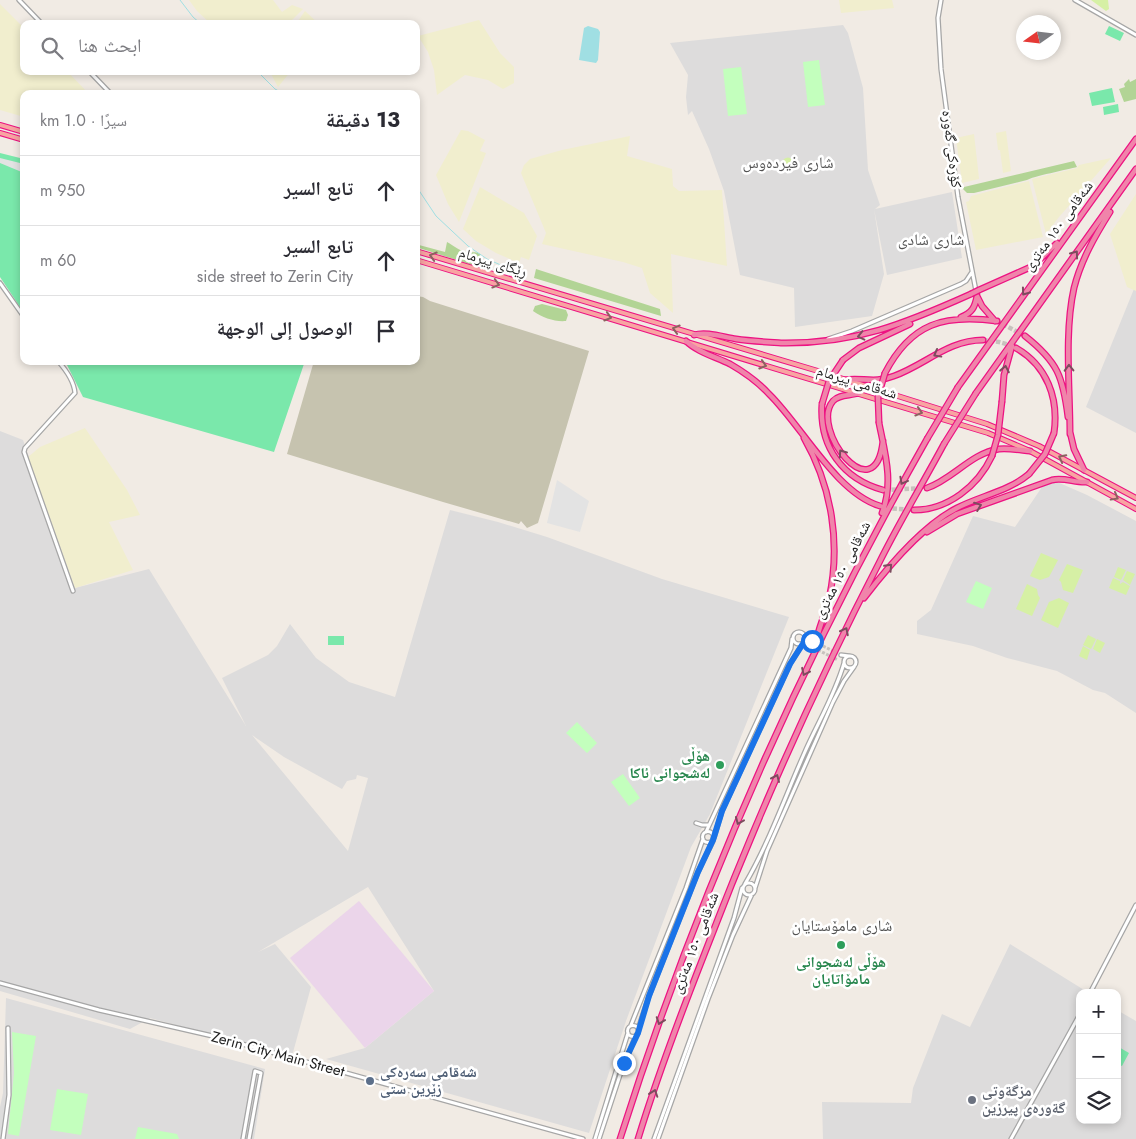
<!DOCTYPE html>
<html lang="ar">
<meta charset="utf-8">
<style>
body{margin:0;font-family:Jost,"Noto Naskh Arabic",sans-serif;background:#f7f7f7;color:#2b2b33;direction:rtl}
.controls{position:absolute;right:15px;bottom:15px;display:grid;overflow:hidden;border-radius:10px;box-shadow:0 2px 8px #0003}
.controls button{width:45px;height:45px;display:grid;place-items:center;padding:0;border:0;border-bottom:1px solid #e1e1e2;background:#fff;color:#2b2b33;font:25px sans-serif}
.compass{position:absolute;left:1016px;top:15px;width:45px;height:45px;border-radius:50%;background:#fff;box-shadow:0 2px 8px #0003;rotate:256deg}
.stop{position:absolute;width:15px;height:15px;margin:-11px;border:4px solid #1a73e8;border-radius:50%;background:#fff}
.stop.end{background:#1a73e8;border-color:#fff;box-shadow:0 1px 5px #0008}
.list{margin:0;padding:0;list-style:none}
h2{display:flex;justify-content:space-between;align-items:center;height:65px;margin:0;padding:0 20px;font-size:21px}
h2 small{font-size:16px;font-weight:400;color:#7c7c81}
.list li{display:grid;grid-template-columns:32px 1fr auto;gap:15px;align-items:center;box-sizing:border-box;height:70px;padding:0 20px;border-top:1px solid #e1e1e2}
.list b{display:block;font-size:19px;white-space:nowrap}
.list p{margin:0;font-size:16px;white-space:nowrap;color:#7c7c81}
.list em{font-size:16px;font-style:normal;color:#7c7c81}
.icon{flex:none;width:28px;height:28px;fill:none;stroke:currentColor;stroke-width:2;stroke-linecap:round;stroke-linejoin:round}
.map{position:relative;flex:none;width:1136px;height:1139px;overflow:hidden;direction:ltr}
.search{position:absolute;background:#fff;box-shadow:0 2px 8px #0003;left:20px;top:20px;width:400px;height:55px;display:flex;align-items:center;gap:12px;box-sizing:border-box;padding:0 18px;border-radius:10px;color:#7c7c81;font-size:19px}
.panel{position:absolute;background:#fff;box-shadow:0 2px 8px #0003;left:20px;top:90px;width:400px;height:275px;border-radius:10px;direction:rtl}
.map>svg:first-child{display:block}
.residential{fill:#dddcdc;fill-rule:evenodd}
.industrial{fill:#ebd5ea}
.construction{fill:#c6c3af}
.farmland{fill:#f1eece}
.grass{fill:#d6f0a5}
.forest{fill:#b2d495}
.park{fill:#c3ffbd}
.pitch{fill:#7ae8ab}
.parking{fill:#e3e3e3}
.water{fill:#a0dfe3}
.lines{fill:none;stroke-linecap:round;stroke-linejoin:round}
.stream{stroke:#a0dfe3;stroke-width:1}
.tertiary-tunnel{stroke:#c7c2bd;stroke-width:3;stroke-dasharray:3 1.5;stroke-linecap:butt}
.motorway-tunnel{stroke:#c7c2bd;stroke-width:4.5;stroke-dasharray:4.5 2;stroke-linecap:butt}
.tertiary-casing{stroke:#a6a6a6;stroke-width:5.5}
.trunk-casing{stroke:#ed1382;stroke-width:6}
.motorway-casing{stroke:#ed1382;stroke-width:7}
.tertiary{stroke:#fff;stroke-width:3}
.trunk{stroke:#f8a4a2;stroke-width:4}
.motorway{stroke:#f084aa;stroke-width:4.5}
.motorway-bridge-casing{stroke:#ed1382;stroke-width:7;stroke-linecap:butt}
.motorway-bridge{stroke:#f084aa;stroke-width:4.5}
.oneway{stroke:#7d4c5e}
.oneway2{stroke:#8c6260}
.route{stroke:#1a73e8;stroke-width:6}
.leisure-dot{fill:#2e9e5b;stroke:#fff;stroke-width:2}
.service-dot{fill:#5c6f8a;stroke:#fff;stroke-width:2}
.worship-dot{fill:#6b7280;stroke:#fff;stroke-width:2}
.labels{text-anchor:middle;dominant-baseline:central;stroke-width:5;stroke-linejoin:round;paint-order:stroke}
.street-label{font-size:15px;fill:#1f1f1f;stroke:#fff}
.leisure-label{font-size:15px;font-weight:bold;fill:#27864d;stroke:#fff;text-anchor:end}
.service-label{font-size:15px;font-weight:bold;fill:#4e5e75;stroke:#fff;text-anchor:start}
.worship-label{font-size:15px;font-weight:bold;fill:#5b616d;stroke:#fff;text-anchor:start}
.neighbourhood-label{font-size:16px;fill:#525252;stroke:#fff}
</style>
<div class="map">
<svg width="1136" height="1139" viewBox="0 0 1136 1139">
<rect width="100%" height="100%" fill="#f1ebe4"/>
<path class="residential" d="M843,25l5,8 15,55 5,82 12,35 -5,4 77,-17 10,66 -75,17 -13,-66 10,65 -12,42 -77,11 -1,-39 -54,-13 -16,-84 -15,-42 -17,-38 -4,4 -2,-18 2,-22 -18,-32z
M1136,284v149l-50,-26z
M0,431l23,9 52,148 74,-19 97,157 -24,-48 46,-23 9,-9 13,-22 26,34 33,24 46,15 55,-187 48,12 49,15 115,42 127,38 -79,197 -19,33 -65,174 -37,112 -263,-74 39,-11 69,-57 -66,-104 -110,65 17,-8 36,43 -19,69 -142,-38 -20,11 -130,-38zM252,735l32,22 58,32 5,-8 9,-2 1,-4 11,3 -20,73z
M1048,478l39,17 49,26v192l-31,-20 -12,-3 -36,-19 -50,-13 -34,-12 -56,-12v-13l14,-11 42,-94 42,11z
M1010,944l79,49h-9v127h37v-110l19,11v118h-313l-1,-37 89,1 2,-15 29,-74 28,13z
M6,998l259,71 -11,70h-254v-32l3,-14z"/>
<path class="industrial" d="M359,901l75,90 -69,57 -75,-90z"/>
<path class="construction" d="M416,296l7,1 7,4 159,50 -51,172 -11,5 -6,-7 -2,3 -76,-22 -156,-48 27,-93h102z"/>
<path class="farmland" d="M189,0h84l9,12 10,-7 11,4 -15,15h-77l-14,-13z
M839,0h53l2,8 -53,5z
M0,4l24,24v43h43l22,23h-65v23l-24,-7z
M305,11l14,13h-23z
M479,20l21,33 14,14v16l-11,6 -15,-9 -23,-5 -28,20 -3,-25 -6,-18 -10,-16z
M274,71h17l-13,16 -7,-13z
M461,130l7,1 17,9 -5,11 6,2 -27,69 -11,-18 -12,-29z
M1006,131l5,40 -8,2 -3,-23h-2l-2,-17z
M974,134l5,44v1l-17,4 -6,-45z
M630,136l-3,20 45,13 1,17 6,5 43,-1 5,76 -56,-12 2,59 -23,-20 -8,-25 -19,-6 -81,-18 4,-11 -25,-60 3,-8 6,-6 32,-9z
M1111,158l-52,59 -13,17 -14,-55 45,-11 2,-3z
M1029,181l14,56 -67,13 -10,-48 3,-1 2,-5z
M480,187l44,26 13,23 -8,24 -8,-3 -2,6 -23,-10 -20,-12 -13,-12z
M1136,194v97l-9,-4 -17,-53z
M85,428l42,62 13,25 -31,7 24,48 -58,18 -47,-131 12,-10z"/>
<path class="grass" d="M1091,0h17l1,9 -3,2z
M782.5 163a5.5 5.5 0 1 1 11 0a5.5 5.5 0 1 1-11 0Z
M1041,553l17,7 -9,17 -9,3 -10,-4z
M1067,564l16,6 -10,23 -10,-3 -2,-8 -2,-2z
M1118,567l8,3 -5,10 -7,-3z
M1127,571l8,3 -5,11 -7,-5z
M1113,578l7,3v3l3,-2 7,4 -4,9 -17,-7z
M1027,584l10,5 1,6 2,3 -8,18 -16,-7z
M1059,598l10,5 -11,25 -17,-8 8,-18z
M1088,635l8,4 -5,10 -8,-4z
M1097,639l8,4 -5,10 -7,-4z
M1083,646l7,4 -3,10 -8,-4z"/>
<path class="forest" d="M1129,79l1,3 6,-3v20l-12,3 -5,-13 6,-2 -1,-3z
M1074,161l3,6c-8,2 -46,10 -50,13l-53,13h-7l-4,-4 1,-2z
M447,242c6,3 12,9 20,10 6,1 7,-1 13,2l1,9 5,3 -14,-1 -56,-18 3,-2 26,7z
M536,269l124,40 1,7 -127,-38z
M542,304l24,6 2,5 -2,6c-11,1 -23,-3 -33,-10l2,-5z"/>
<path class="park" d="M819,60l6,45 -17,2 -5,-45z
M741,67l6,47 -19,2 -5,-47z
M976,581l16,7 -9,21 -17,-7z
M577,722l20,21 -10,10 -21,-20z
M623,774l17,24 -11,8 -18,-24z
M12,1032l24,4 -17,100 -11,-2 6,-61z
M57,1089l31,5 -7,41 -31,-5z
M138,1127l39,7 2,5h-44z"/>
<path class="pitch" d="M1109,26l15,7 -4,8 -15,-7z
M1112,88l3,14 -23,4 -3,-13z
M1118,104l1,8 -15,3 -1,-8z
M0,153l24,6v154l-24,-36z
M65,361h240l-31,91 -191,-55z
M328,636h16v9h-16z
M1117,1046l12,7 -7,13 -5,-2z"/>
<path class="parking" d="M0,158l24,6v9l-24,-10z
M557,480l32,21 -9,31 -33,-9z"/>
<path class="water" d="M588,26l10,3 2,3 -2,28 -2,3 -17,-3 5,-32z"/>
<g class="lines">
<path class="stream" d="M180,0l13,17 8,7
M257,71l18,18 9,5
M416,186l20,30 32,30 19,13 39,17"/>
<path class="tertiary-tunnel" d="M819,644l22,11
M810,646l28,14"/>
<path class="motorway-tunnel" d="M997,321l28,15
M983,340l16,2 14,4
M885,490l42,-2
M886,508l28,2"/>
<g class="tertiary-casing">
<path id="tertiary" d="M19,0l23,24
M941,0l-3,18 3,51 17,128 18,94
M1075,0l61,35
M89,71l22,23
M0,283l24,34
M828,339l24,-8 109,-47 5,-3 6,-9
M58,361c8,9 16,20 17,32l-50,55 -1,4 49,139
M793 638a6 6 0 1 1 12 0a6 6 0 1 1-12 0Z
M805,637l7,4
M841,655l8,1
M844 662a6 6 0 1 1 12 0a6 6 0 1 1-12 0Z
M696,823l6,2h7
M702.5 837a5.5 5.5 0 1 1 11 0a5.5 5.5 0 1 1-11 0Z
M706,832l85,-184 1,-9
M714,838l8,-27 68,-147 13,-21 7,3
M743 889a6 6 0 1 1 12 0a6 6 0 1 1-12 0Z
M745,884c24,-41 40,-87 59,-130 13,-30 31,-59 40,-91
M755,888l12,-37 66,-149 11,-21 10,-14
M0,983l99,27 118,27 366,102
M1090,993l46,-88
M631,1025l55,-137 17,-49
M627.5 1031a5.5 5.5 0 1 1 11 0a5.5 5.5 0 1 1-11 0Z
M638,1029l11,-33 49,-124 15,-31
M3,1139l6,-44 -1,-67
M243,1139l12,-68 6,2 -12,66
M595,1139l33,-106
M599,1139l23,-70 14,-34
M654,1139l80,-221 8,-30
M658,1139l50,-140 25,-64 19,-41
M1011,1139l69,-125"/>
</g>
<g class="trunk-casing">
<path id="trunk" d="M0,125l24,7
M0,133l24,7
M416,251l402,120 169,53 52,22 97,52
M416,260l572,173 42,18 106,58"/>
</g>
<g class="motorway-casing">
<path id="motorway" d="M979,290l54,-24 24,-23
M977,296l5,10 13,15
M961,317c11,-4 14,-10 16,-21
M694,335c12,-4 29,2 42,4 14,2 30,3 45,4 75,1 123,-19 190,-49
M1025,336c33,26 38,41 43,81
M686,341c11,11 30,16 44,23 14,8 28,18 39,30 33,32 67,99 111,112
M1016,348c31,18 43,50 38,85
M843,360l16,-12 51,-24
M885,373c26,-50 59,-59 112,-52
M844,380c18,-3 30,4 50,-4 31,-11 54,-36 89,-36
M958,387l178,-248
M859,393c-9,3 -20,1 -26,8 -24,28 42,112 50,40
M976,393l160,-224
M1002,401l2,-26 8,-29
M822,404c-3,43 21,75 61,86
M879,423c6,30 15,60 3,90
M1070,432l4,17 10,21
M1070,434c0,-46 -6,-101 4,-146 7,-28 21,-52 36,-76
M804,438c28,49 37,106 25,161 -4,16 -12,32 -14,48
M927,488c25,-8 44,-35 72,-39 10,-1 21,1 31,2
M914,510c34,0 64,-24 78,-54
M927,532l30,-18 95,-34c12,-3 23,3 35,2
M864,598c23,-30 59,-73 93,-90 23,-12 52,-17 72,-34
M620,1139c77,-243 181,-478 307,-700
M638,1139c19,-62 42,-123 66,-184 51,-134 110,-266 176,-394 20,-40 43,-78 64,-117"/>
</g>
<use href="#tertiary" class="tertiary"/>
<use href="#trunk" class="trunk"/>
<use href="#motorway" class="motorway"/>
<g class="motorway-bridge-casing">
<path id="motorway-bridge" d="M971,294l8,-4
M822,404l7,-23 14,-21
M879,423l-1,-26 7,-24
M927,439l31,-52
M944,444l32,-51
M992,456l6,-21 4,-34
M1029,474l16,-20 9,-21"/>
</g>
<use href="#motorway-bridge" class="motorway-bridge"/>
</g>
<defs><path id="oneway-chevron" d="M-2-3.5L2.5 0L-2 3.5" fill="none" stroke-width="1.6" stroke-linecap="round" stroke-linejoin="round" transform="scale(1.25)"/></defs>
<g class="oneway">
<use href="#oneway-chevron" transform="translate(1075 254) rotate(-54)"/>
<use href="#oneway-chevron" transform="translate(1025 292) rotate(126)"/>
<use href="#oneway-chevron" transform="translate(861 336) rotate(167)"/>
<use href="#oneway-chevron" transform="translate(937 354) rotate(151)"/>
<use href="#oneway-chevron" transform="translate(1069 368) rotate(-91)"/>
<use href="#oneway-chevron" transform="translate(1005 369) rotate(-79)"/>
<use href="#oneway-chevron" transform="translate(842 453) rotate(-125)"/>
<use href="#oneway-chevron" transform="translate(903 481) rotate(119)"/>
<use href="#oneway-chevron" transform="translate(978 506) rotate(-21)"/>
<use href="#oneway-chevron" transform="translate(889 567) rotate(-47)"/>
<use href="#oneway-chevron" transform="translate(845 631) rotate(-63)"/>
<use href="#oneway-chevron" transform="translate(805 672) rotate(115)"/>
<use href="#oneway-chevron" transform="translate(776 778) rotate(-66)"/>
<use href="#oneway-chevron" transform="translate(739 821) rotate(113)"/>
<use href="#oneway-chevron" transform="translate(660 1021) rotate(110)"/>
<use href="#oneway-chevron" transform="translate(654 1093) rotate(-71)"/>
</g>
<g class="oneway2">
<use href="#oneway-chevron" transform="translate(433 256) rotate(-163)"/>
<use href="#oneway-chevron" transform="translate(496 284) rotate(16)"/>
<use href="#oneway-chevron" transform="translate(608 317) rotate(17)"/>
<use href="#oneway-chevron" transform="translate(676 329) rotate(-163)"/>
<use href="#oneway-chevron" transform="translate(763 365) rotate(17)"/>
<use href="#oneway-chevron" transform="translate(919 412) rotate(17)"/>
<use href="#oneway-chevron" transform="translate(1062 458) rotate(-152)"/>
<use href="#oneway-chevron" transform="translate(1115 497) rotate(29)"/>
</g>
<g class="lines">
<path class="route" d="M624,1063l14,-30 11,-37 49,-124 15,-32 9,-29 68,-147 14,-22 1,-5 7,4"/>
</g>
<g class="leisure-dot">
<circle cx="720" cy="765" r="5"/>
<circle cx="841" cy="945" r="5"/>
</g>
<circle class="service-dot" cx="370" cy="1081" r="5"/>
<circle class="worship-dot" cx="972" cy="1100" r="5"/>
<g class="labels">
<g class="street-label">
<text transform="translate(952 149) rotate(83)">کۆرەکی گەورە</text>
<text transform="translate(1058 226) rotate(-54)">شەقامی ١٥٠ مەتری</text>
<text transform="translate(493 262) rotate(17)">ڕێگای پیرمام</text>
<text transform="translate(857 382) rotate(17)">شەقامی پیرمام</text>
<text transform="translate(842 570) rotate(-63)">شەقامی ١٥٠ مەتری</text>
<text transform="translate(695 943) rotate(-69)">شەقامی ١٥٠ مەتری</text>
<text transform="translate(278 1054) rotate(15)">Zerin City Main Street</text>
</g>
<g class="leisure-label">
<text x="710" y="756">هۆڵی<tspan x="710" dy="17">لەشجوانی ئاکا</tspan></text>
<text x="841" y="962" text-anchor="middle">هۆڵی لەشجوانی<tspan x="841" dy="17">مامۆاتایان</tspan></text>
</g>
<g class="service-label">
<text x="380" y="1072">شەقامی سەرەکی<tspan x="380" dy="17">زێرین ستی</tspan></text>
</g>
<g class="worship-label">
<text x="982" y="1091">مزگةوتی<tspan x="982" dy="17">گةورەی پیرزین</tspan></text>
</g>
<g class="neighbourhood-label">
<text x="788" y="162">شاری فیردەوس</text>
<text x="931" y="239">شاری شادی</text>
<text x="842" y="925">شاری مامۆستایان</text>
</g>
</g>
</svg>
<div class="controls">
<button>+</button>
<button>−</button>
<button><svg class="icon" aria-label="layers" viewBox="0 0 24 24"><path d="M12 4l9 5-9 5-9-5zM3 14l9 5 9-5"/></svg></button>
</div>
<svg class="compass" viewBox="-18 -18 36 36"><path d="M0-13l5 13h-10z" fill="#e53935"/><path d="M0 13l5-13h-10z" fill="#7c7c81"/></svg>
<div class="stop" style="left:812px;top:641px"></div>
<div class="stop end" style="left:624px;top:1063px"></div>
<div class="search"><svg class="icon" aria-label="search" viewBox="0 0 24 24"><circle cx="10" cy="10" r="6"/><path d="M15 15l6 6"/></svg>ابحث هنا</div>
<section class="panel">
<h2>13 دقيقة<small>سيرًا · 1.0 km</small></h2>
<ul class="list">
<li><svg class="icon" aria-label="ahead" viewBox="0 0 24 24"><path d="M12 20V5M6 11l6-6 6 6"/></svg><div><b>تابع السير</b></div><em>950 m</em></li>
<li><svg class="icon" aria-label="ahead" viewBox="0 0 24 24"><path d="M12 20V5M6 11l6-6 6 6"/></svg><div><b>تابع السير</b><p>side street to Zerin City</p></div><em>60 m</em></li>
<li><svg class="icon" aria-label="arrive" viewBox="0 0 24 24"><path d="M6 21V4h12l-3 4 3 4H6"/></svg><div><b>الوصول إلى الوجهة</b></div></li>
</ul>
</section>
</div>
